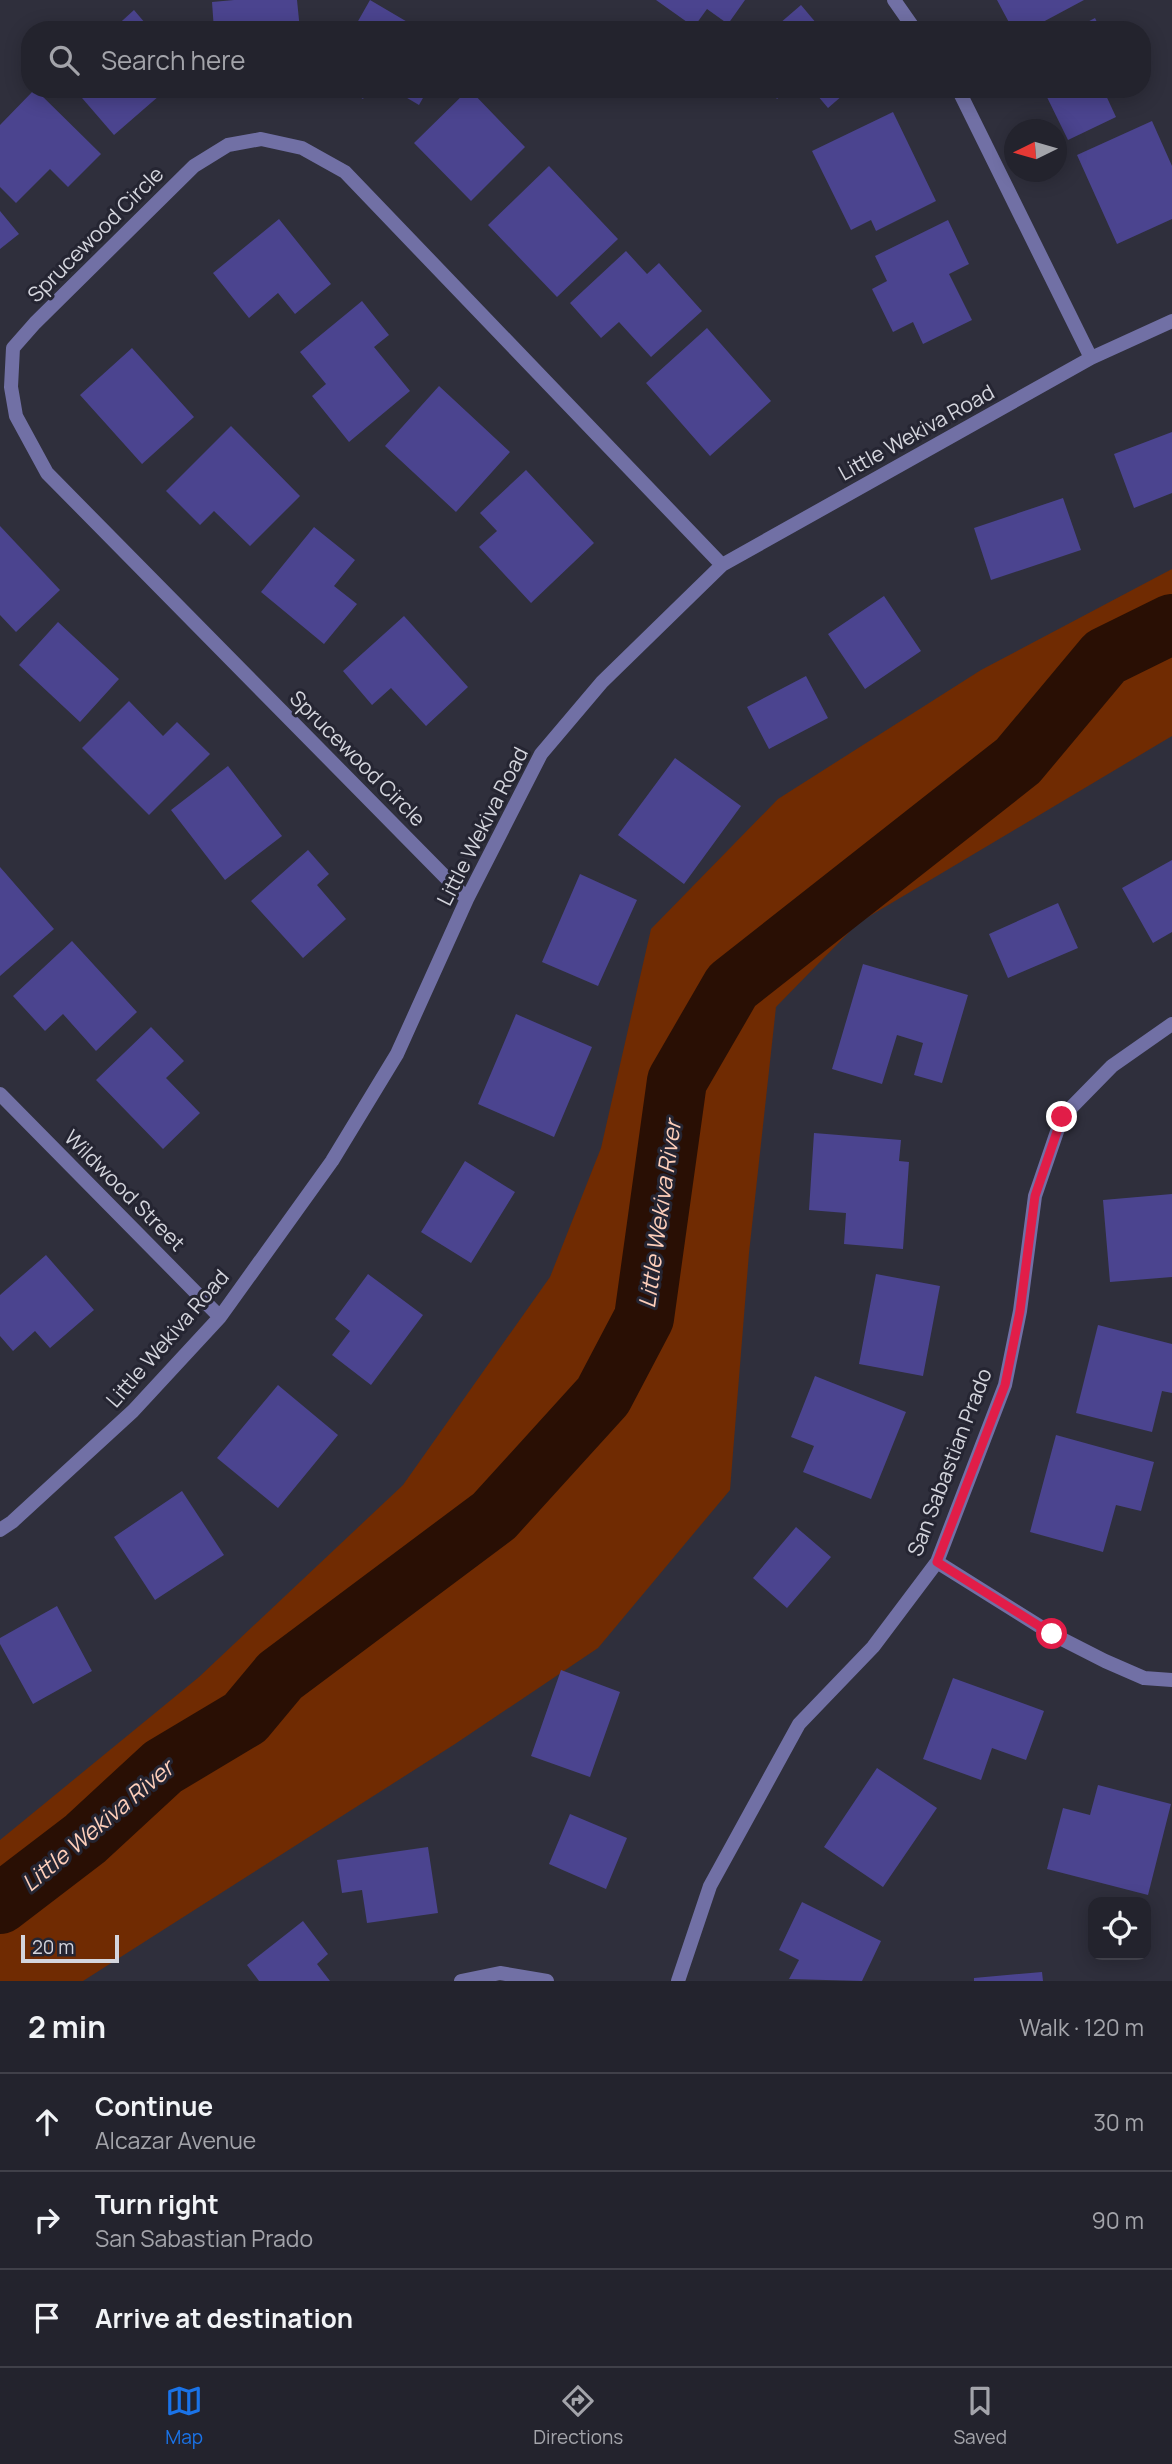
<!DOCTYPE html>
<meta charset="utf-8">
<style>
body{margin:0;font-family:Manrope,sans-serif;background:#2f2f39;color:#f1f3f6}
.controls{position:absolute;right:21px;bottom:21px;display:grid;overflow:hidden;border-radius:14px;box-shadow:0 4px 18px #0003}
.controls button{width:63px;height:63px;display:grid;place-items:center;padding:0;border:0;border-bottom:2px solid #404049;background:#23232d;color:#f1f3f6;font:35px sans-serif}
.compass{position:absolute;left:1004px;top:119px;width:63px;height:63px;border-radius:50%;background:#23232d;box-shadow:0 4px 18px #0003;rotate:265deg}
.scale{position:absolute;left:21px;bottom:18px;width:98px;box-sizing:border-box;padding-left:7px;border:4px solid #d4d5dd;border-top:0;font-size:19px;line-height:24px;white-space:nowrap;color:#d4d5dd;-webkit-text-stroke:5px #252532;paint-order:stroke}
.stop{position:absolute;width:21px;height:21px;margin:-16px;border:5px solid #e11d48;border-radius:50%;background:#fff}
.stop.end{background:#e11d48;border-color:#fff;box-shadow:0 2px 7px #0008}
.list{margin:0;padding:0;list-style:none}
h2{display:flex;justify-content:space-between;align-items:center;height:91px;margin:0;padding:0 28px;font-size:30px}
h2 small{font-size:23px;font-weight:400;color:#a3a4aa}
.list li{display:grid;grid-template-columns:46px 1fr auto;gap:21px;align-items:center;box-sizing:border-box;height:98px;padding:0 28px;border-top:2px solid #404049}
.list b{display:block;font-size:26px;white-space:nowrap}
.list p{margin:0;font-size:23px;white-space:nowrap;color:#a3a4aa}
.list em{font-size:23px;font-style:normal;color:#a3a4aa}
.icon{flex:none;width:38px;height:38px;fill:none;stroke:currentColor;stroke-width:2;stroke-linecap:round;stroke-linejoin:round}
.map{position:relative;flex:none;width:1172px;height:1981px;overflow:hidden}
.search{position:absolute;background:#23232d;box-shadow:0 4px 18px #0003;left:21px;right:21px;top:21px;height:77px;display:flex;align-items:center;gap:18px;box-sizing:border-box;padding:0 24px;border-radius:28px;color:#a3a4aa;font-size:26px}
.sheet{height:385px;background:#23232d}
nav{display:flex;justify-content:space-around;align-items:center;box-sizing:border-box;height:98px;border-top:2px solid #404049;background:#23232d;font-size:19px;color:#a3a4aa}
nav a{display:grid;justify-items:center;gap:4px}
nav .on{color:#1a73e8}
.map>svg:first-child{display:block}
.green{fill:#702b02}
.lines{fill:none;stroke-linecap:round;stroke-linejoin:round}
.river{stroke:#290f04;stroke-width:60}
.building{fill:#4b448f}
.minor{stroke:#7170a5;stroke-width:14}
.route{stroke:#e11d48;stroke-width:9}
.labels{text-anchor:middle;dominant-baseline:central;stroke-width:6;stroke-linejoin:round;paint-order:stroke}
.street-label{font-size:21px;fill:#d4d5dd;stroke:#252532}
.water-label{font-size:23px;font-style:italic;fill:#fdceba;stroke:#252532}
</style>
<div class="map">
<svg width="1172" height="1981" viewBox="0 0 1172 1981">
<rect width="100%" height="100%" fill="#2f2f3c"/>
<path class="green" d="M1172,569v167l-314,187 -82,84 -27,246 -19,237 -132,158 -143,96 -372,237h-83v-141l199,-163 204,-192 147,-208 51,-129 50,-219 127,-130 203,-129z"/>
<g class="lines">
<path class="river" d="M0,1904l85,-65 78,-72 82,-49 35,-42 214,-160 109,-120 41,-78 33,-237 55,-95 286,-225 87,-104 67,-33"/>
</g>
<path class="building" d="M234,0h63l3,30h-86l-2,-28z
M370,0l51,30h-68z
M656,0h89l-17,24 -21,-15 -13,18z
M997,0h87l-56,30h-15z
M801,5l21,25h-50z
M134,10l17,20h-39z
M1095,18l6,12h-29z
M35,89l66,65 -33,33 -18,-18 -34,34 -16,-16v-62z
M78,89h89l-53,46 -38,-44z
M347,89h22l-6,10z
M392,89h36l-9,16z
M469,89l56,58 -54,54 -57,-58z
M769,89h20l-12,10z
M812,89h38l-22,19z
M1043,89h60l13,28 -48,23z
M893,112l43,89 -60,30 -5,-11 -20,10 -39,-79z
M1152,121l20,45v53l-55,25 -40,-89z
M549,166l69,73 -61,58 -69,-72z
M0,211l19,23 -19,15z
M279,219l52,65 -36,30 -17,-21 -29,25 -36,-45z
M948,220l21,44 -20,10 23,46 -49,24 -10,-22 -20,10 -21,-43 15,-8 -12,-25z
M626,251l21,23 12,-11 43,48 -51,46 -32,-35 -18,16 -31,-35z
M362,301l27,34 -15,12 36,44 -61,51 -37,-46 14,-12 -26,-32z
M707,328l64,73 -61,55 -64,-73z
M132,348l62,69 -52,47 -62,-69z
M439,386l71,66 -54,60 -71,-66z
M231,426l69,70 -50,50 -36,-35 -14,14 -34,-34z
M1172,432v61l-38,15 -20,-54z
M526,470l68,73 -63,60 -52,-56 18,-16 -17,-18z
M1063,498l18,52 -90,30 -17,-52z
M0,526l60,64 -44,42 -16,-17z
M314,527l41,33 -21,26 23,18 -33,40 -63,-52z
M884,596l37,55 -56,38 -37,-55z
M404,616l64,71 -42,39 -35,-38 -19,17 -29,-34z
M58,622l61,57 -39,43 -61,-57z
M806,676l22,42 -59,31 -22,-42z
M129,701l34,35 14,-14 33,32 -61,61 -67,-67z
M675,758l66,48 -57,78 -66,-49z
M228,766l54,70 -57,44 -54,-70z
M308,850l21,24 -12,11 29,34 -43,39 -52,-57z
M1172,860v72l-19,11 -31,-55z
M0,867l54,62 -54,47z
M580,874l57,26 -39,86 -56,-24z
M1058,903l20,45 -70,30 -19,-44z
M72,941l65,71 -41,39 -33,-37 -18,17 -32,-35z
M863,964l105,31 -26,88 -28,-8 9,-32 -26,-8 -15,49 -50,-15z
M516,1014l76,33 -38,90 -76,-33z
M151,1027l33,34 -18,17 34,35 -37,36 -67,-69z
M814,1133l87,7 -2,21 10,1 -6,87 -59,-5 2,-31 -37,-3z
M465,1161l50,31 -44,71 -50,-31z
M1172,1194v83l-62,5 -7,-82z
M46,1255l48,55 -44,38 -15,-17 -22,20 -13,-15v-41z
M368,1274l55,41 -52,70 -39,-30 18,-24 -15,-12z
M876,1274l64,12 -17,90 -64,-12z
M1098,1325l74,19v49l-10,-2 -10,41 -76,-19z
M815,1376l91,36 -35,87 -68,-27 11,-26 -23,-9z
M278,1385l60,50 -60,73 -61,-50z
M1056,1435l98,27 -13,49 -25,-6 -13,47 -73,-20z
M182,1491l42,64 -69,45 -41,-63z
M796,1527l35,30 -44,51 -34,-30z
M57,1606l35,65 -59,33 -33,-60v-6z
M561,1670l59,22 -30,85 -59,-21z
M953,1678l91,33 -18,49 -34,-12 -11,32 -58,-21z
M877,1768l60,40 -54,79 -59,-40z
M1098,1785l73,19 -23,91 -101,-26 16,-61 27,7z
M570,1814l57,24 -21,51 -57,-25z
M428,1847l10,66 -71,10 -5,-33 -20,3 -5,-33z
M802,1902l79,39 -19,40 -73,-2 10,-19 -20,-10z
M303,1921l25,33 -11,10 13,17h-71l-12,-16z
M1042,1972l1,9h-69v-3z"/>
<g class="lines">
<path class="minor" d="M894,0l21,30
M958,89l133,269
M467,899l-420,-426 -31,-57 -5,-29 2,-39 22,-25 159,-157 34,-21 33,-6 41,9 43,24 377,393
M0,1094l220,223
M0,1530l12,-8 121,-111 87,-94 112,-156 65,-107 70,-155 74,-145 61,-72 120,-117 369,-207 81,-37
M937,1562l115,72 53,27 39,17 28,2
M461,1981l39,-8 47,8
M678,1981l32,-95 89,-162 74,-77 64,-85 68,-177 15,-74 15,-115 27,-79 50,-51 60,-42"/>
</g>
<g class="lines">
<path class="route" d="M1052,1634l-115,-72 68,-177 15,-74 15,-115 27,-79"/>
</g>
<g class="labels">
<g class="street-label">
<text transform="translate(95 234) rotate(-45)">Sprucewood Circle</text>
<text transform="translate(916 432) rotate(-29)">Little Wekiva Road</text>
<text transform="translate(358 758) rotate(45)">Sprucewood Circle</text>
<text transform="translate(482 826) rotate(-63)">Little Wekiva Road</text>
<text transform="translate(125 1190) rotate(45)">Wildwood Street</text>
<text transform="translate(167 1338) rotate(-49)">Little Wekiva Road</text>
<text transform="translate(949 1462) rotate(-69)">San Sabastian Prado</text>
</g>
<g class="water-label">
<text transform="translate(659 1214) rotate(-82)">Little Wekiva River</text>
<text transform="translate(97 1825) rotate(-40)">Little Wekiva River</text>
</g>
</g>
</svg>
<div class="controls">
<button><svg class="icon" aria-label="locate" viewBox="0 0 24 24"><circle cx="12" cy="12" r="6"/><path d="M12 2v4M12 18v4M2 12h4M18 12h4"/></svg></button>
</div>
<svg class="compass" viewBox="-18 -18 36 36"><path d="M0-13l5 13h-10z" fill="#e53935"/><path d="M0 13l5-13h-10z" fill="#a3a4aa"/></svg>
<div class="scale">20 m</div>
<div class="stop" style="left:1052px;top:1634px"></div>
<div class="stop end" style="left:1062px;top:1117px"></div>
<div class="search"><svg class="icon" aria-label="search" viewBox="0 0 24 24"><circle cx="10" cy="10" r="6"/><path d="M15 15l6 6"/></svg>Search here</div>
</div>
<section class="sheet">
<h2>2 min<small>Walk · 120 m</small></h2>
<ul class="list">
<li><svg class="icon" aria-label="ahead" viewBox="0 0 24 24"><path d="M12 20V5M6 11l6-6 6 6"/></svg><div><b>Continue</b><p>Alcazar Avenue</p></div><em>30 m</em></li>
<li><svg class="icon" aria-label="right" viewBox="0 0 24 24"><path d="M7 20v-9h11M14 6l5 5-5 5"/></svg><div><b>Turn right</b><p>San Sabastian Prado</p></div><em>90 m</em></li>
<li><svg class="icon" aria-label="arrive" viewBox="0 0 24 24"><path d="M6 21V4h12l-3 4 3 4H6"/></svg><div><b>Arrive at destination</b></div></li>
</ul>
</section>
<nav>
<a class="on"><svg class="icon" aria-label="map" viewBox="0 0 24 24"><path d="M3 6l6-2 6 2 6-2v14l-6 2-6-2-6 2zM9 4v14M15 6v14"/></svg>Map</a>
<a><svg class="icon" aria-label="directions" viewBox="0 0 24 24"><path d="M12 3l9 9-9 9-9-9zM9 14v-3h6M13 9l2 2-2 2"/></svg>Directions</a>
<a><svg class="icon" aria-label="saved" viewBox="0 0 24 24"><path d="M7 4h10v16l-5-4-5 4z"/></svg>Saved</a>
</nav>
